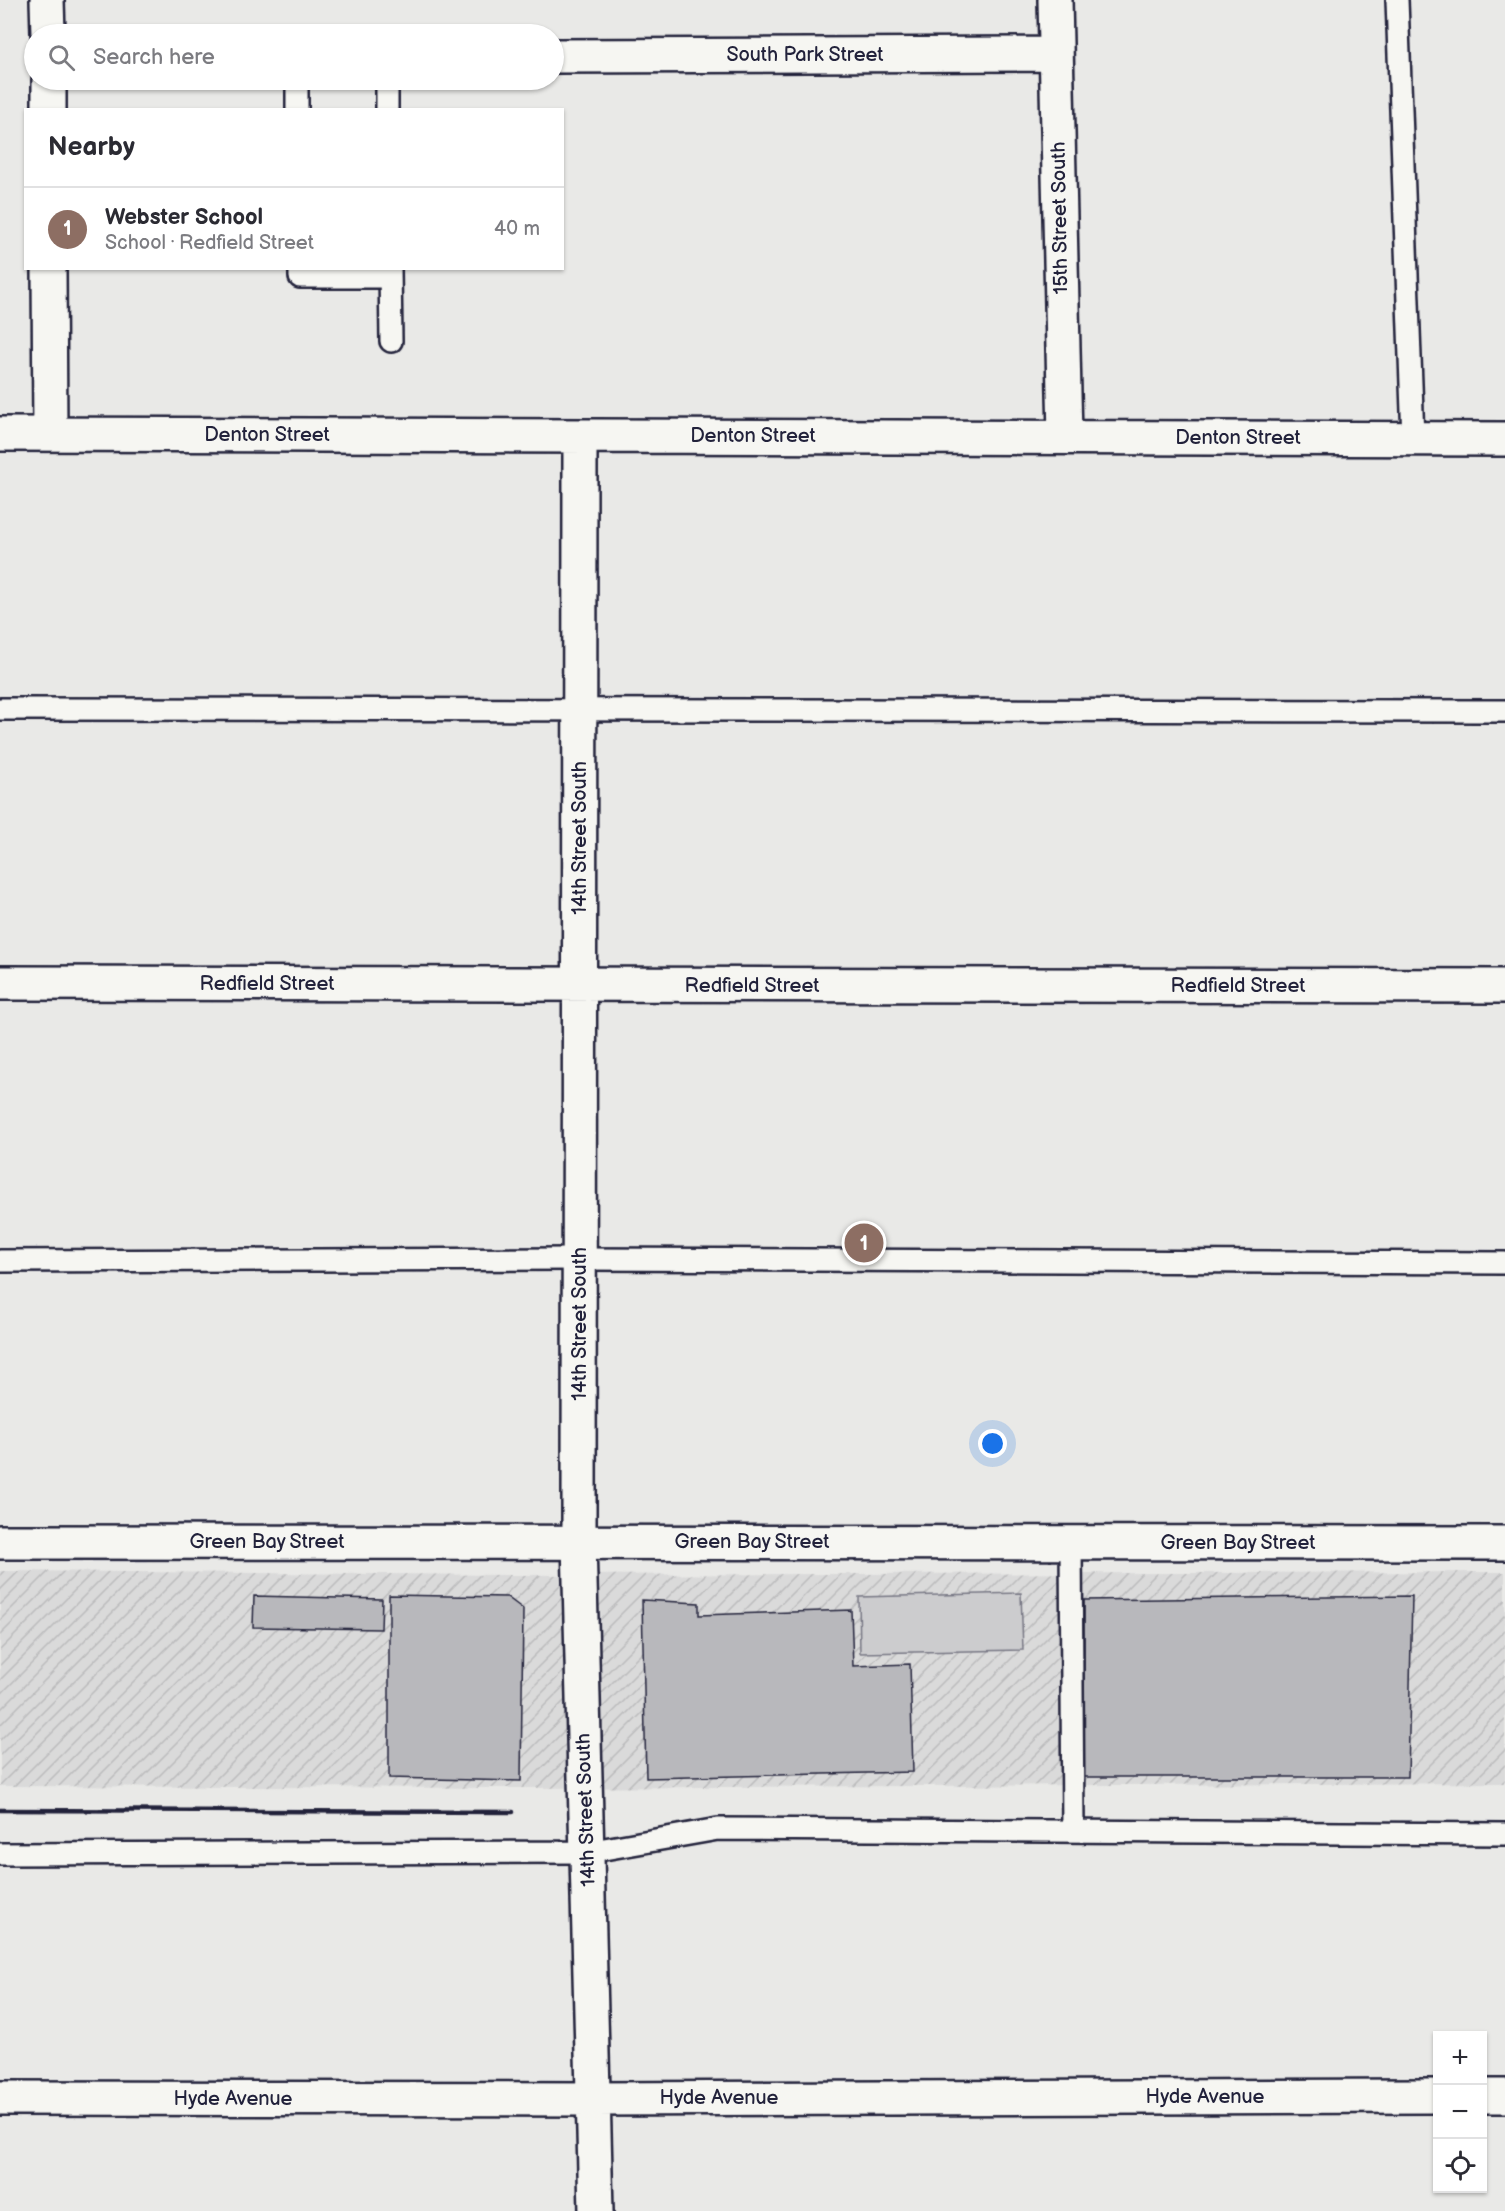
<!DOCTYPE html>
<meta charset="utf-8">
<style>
body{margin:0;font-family:"Balsamiq Sans",sans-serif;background:#f2f2f3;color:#2b2b33}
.controls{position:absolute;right:18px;bottom:18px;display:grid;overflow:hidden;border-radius:0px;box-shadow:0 2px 4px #0004}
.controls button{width:54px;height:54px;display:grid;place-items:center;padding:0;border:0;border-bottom:2px solid #e1e1e2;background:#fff;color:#2b2b33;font:30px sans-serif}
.you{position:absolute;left:993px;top:1444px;width:21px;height:21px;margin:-15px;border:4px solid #fff;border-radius:50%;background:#1a73e8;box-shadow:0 0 0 9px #1a73e833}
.badge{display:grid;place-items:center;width:39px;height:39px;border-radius:50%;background:#1f6fb2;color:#fff;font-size:20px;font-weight:700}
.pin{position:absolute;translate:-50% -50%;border:3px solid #fff;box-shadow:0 2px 6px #0006}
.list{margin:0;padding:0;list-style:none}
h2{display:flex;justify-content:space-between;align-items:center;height:78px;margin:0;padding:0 24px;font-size:26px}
h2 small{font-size:20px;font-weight:400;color:#7c7c81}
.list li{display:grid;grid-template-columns:39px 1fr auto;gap:18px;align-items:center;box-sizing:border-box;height:84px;padding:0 24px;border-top:2px solid #e1e1e2}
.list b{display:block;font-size:22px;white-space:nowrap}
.list p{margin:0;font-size:20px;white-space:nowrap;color:#7c7c81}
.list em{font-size:20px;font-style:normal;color:#7c7c81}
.icon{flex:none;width:33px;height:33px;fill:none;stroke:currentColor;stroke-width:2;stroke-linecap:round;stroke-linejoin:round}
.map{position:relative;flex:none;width:1505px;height:2211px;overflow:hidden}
.search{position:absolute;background:#fff;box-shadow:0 2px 4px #0004;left:24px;top:24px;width:540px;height:66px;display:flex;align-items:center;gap:15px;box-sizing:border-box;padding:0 21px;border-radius:33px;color:#7c7c81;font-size:22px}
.panel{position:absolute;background:#fff;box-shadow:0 2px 4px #0004;left:24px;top:108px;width:540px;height:162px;border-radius:0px}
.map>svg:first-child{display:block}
.industrial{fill:url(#industrial-furrows)}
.green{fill:#ccccce;stroke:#777784;stroke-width:1.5}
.building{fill:#b8b8bc;stroke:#22223b;stroke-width:1.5}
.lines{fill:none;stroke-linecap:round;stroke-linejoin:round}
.lane-casing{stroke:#22223b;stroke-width:26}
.street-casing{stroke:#22223b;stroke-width:38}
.secondary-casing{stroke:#22223b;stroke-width:38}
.lane{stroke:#f6f6f2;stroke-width:21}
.street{stroke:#f6f6f2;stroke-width:33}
.secondary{stroke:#f6f6f2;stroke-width:33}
.rail{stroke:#22223b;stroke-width:4.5}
.labels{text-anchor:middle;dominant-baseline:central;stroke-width:4.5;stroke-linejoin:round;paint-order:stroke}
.street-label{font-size:20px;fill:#22223b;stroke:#f6f6f2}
</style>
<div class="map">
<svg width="1505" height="2211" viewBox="0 0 1505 2211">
<defs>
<pattern id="industrial-furrows" width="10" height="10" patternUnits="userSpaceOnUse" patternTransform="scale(1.5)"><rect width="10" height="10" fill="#dadada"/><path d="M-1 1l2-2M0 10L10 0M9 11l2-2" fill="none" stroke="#bbbbbc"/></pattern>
</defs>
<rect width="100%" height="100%" fill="#e9e9e7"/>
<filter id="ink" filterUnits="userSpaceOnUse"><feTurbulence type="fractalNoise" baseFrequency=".0167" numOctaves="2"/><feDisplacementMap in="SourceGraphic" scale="12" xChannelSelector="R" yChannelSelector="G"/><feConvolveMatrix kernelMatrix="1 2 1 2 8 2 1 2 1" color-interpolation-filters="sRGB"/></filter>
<g filter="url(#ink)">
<path class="industrial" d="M0,1571l511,4 994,-3v211l-984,5 -521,-2z"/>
<path class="green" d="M1021,1593l2,57 -163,3 -1,-56z"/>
<path class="building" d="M389,1595l118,2 16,12 -2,172 -132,-3z
M254,1596l128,3 -1,30 -128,-2z
M1412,1596l-4,181h-324v-177z
M642,1600l57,3v12l152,-5 2,56 57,-2 3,108 -267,6z"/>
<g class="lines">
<g class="lane-casing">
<path id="lane" d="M1397,0l16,439
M297,80v30
M387,80v30
M300,268v9h90
M390,268l1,73
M0,709l1505,2
M0,1261l580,-2 925,4
M1071,1543l2,288
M0,1854l587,-2 131,-23 787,5"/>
</g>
<g class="street-casing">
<path id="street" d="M47,0l1,34
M1055,0l10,436
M554,56l502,-2
M49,80v30
M49,268l1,166
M0,434l1505,5
M580,436l-1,1105 17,670
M0,983l1505,3
M1482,2096h23
M0,2098l594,1 844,-3"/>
</g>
<g class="secondary-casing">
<path id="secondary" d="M0,1542l1505,1"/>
</g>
<use href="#lane" class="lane"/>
<use href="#street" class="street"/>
<use href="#secondary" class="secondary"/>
<path class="rail" d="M0,1810l513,2"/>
</g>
</g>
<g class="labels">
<g class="street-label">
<text x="805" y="55">South Park Street</text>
<text transform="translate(1060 218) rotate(-91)">15th Street South</text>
<text x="267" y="435">Denton Street</text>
<text x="753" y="436">Denton Street</text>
<text x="1238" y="438">Denton Street</text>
<text transform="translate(580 838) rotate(-90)">14th Street South</text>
<text x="267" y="984">Redfield Street</text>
<text x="752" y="986">Redfield Street</text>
<text x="1238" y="986">Redfield Street</text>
<text transform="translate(580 1324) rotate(-90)">14th Street South</text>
<text x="267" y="1542">Green Bay Street</text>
<text x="752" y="1542">Green Bay Street</text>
<text x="1238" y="1543">Green Bay Street</text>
<text transform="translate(586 1810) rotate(-92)">14th Street South</text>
<text x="1205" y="2097">Hyde Avenue</text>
<text x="719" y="2098">Hyde Avenue</text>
<text x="233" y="2099">Hyde Avenue</text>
</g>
</g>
</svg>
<div class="controls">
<button>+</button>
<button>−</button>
<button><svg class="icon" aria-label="locate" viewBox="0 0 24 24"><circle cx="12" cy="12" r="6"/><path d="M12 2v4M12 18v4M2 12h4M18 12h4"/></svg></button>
</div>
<div class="you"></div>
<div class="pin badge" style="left:864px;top:1243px;background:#8d6e63">1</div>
<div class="search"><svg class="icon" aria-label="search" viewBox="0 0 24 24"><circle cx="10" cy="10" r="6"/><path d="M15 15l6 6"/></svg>Search here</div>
<section class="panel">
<h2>Nearby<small></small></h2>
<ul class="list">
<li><span class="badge" style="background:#8d6e63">1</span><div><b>Webster School</b><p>School · Redfield Street</p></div><em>40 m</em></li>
</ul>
</section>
</div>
